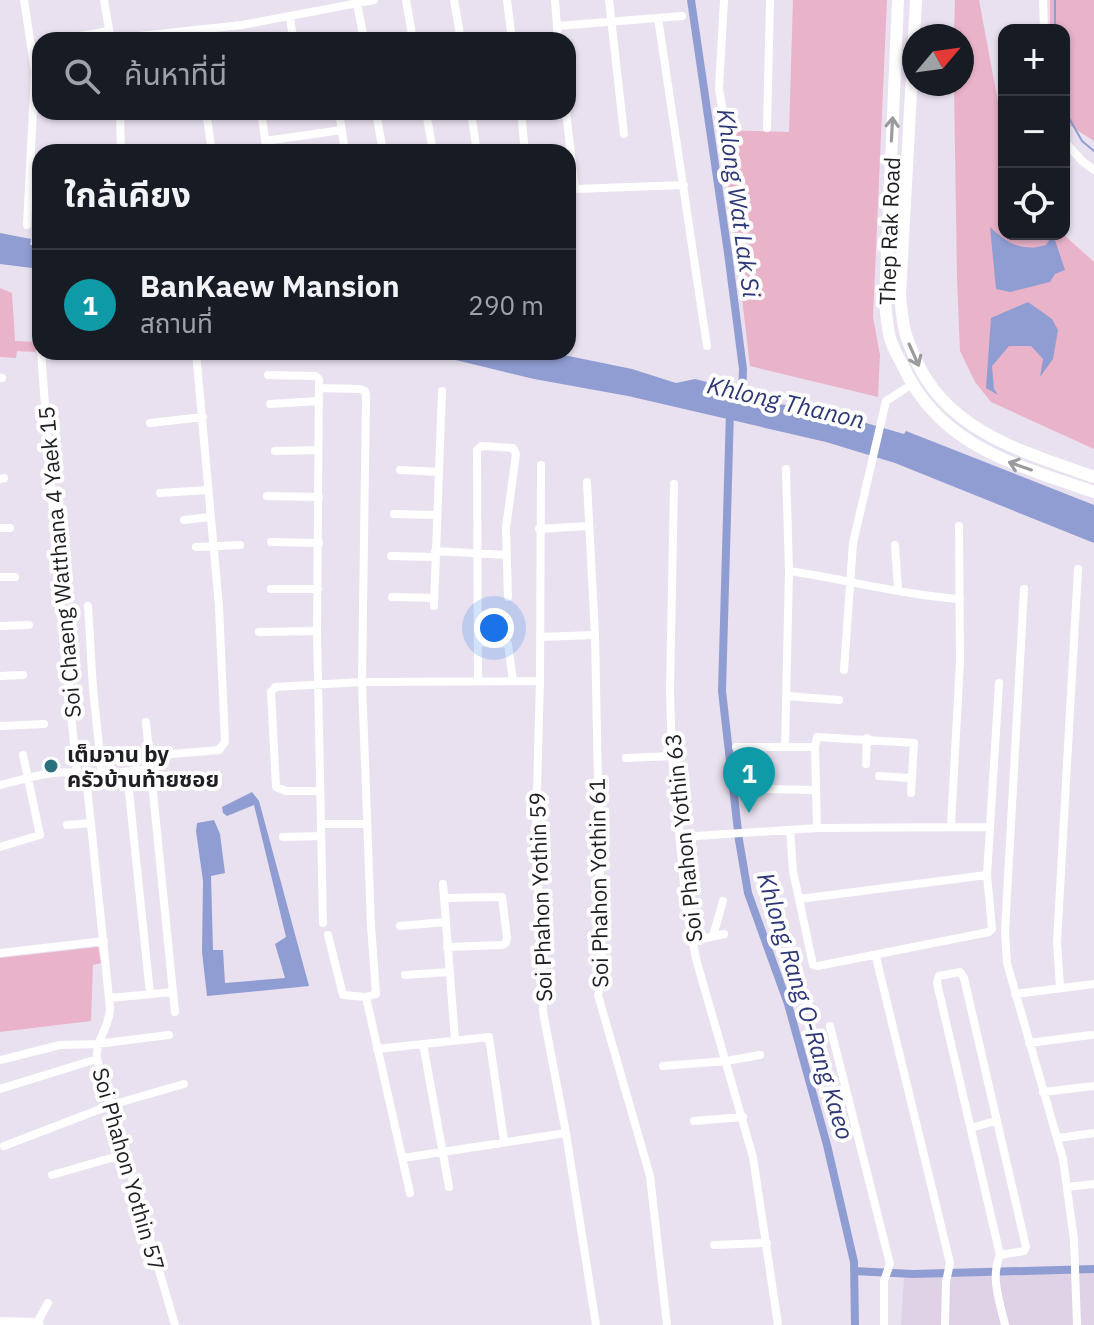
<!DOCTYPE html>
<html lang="th">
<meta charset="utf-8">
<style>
body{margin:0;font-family:"IBM Plex Sans","Noto Sans Thai",sans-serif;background:#242831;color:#f1f3f6}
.controls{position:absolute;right:24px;top:24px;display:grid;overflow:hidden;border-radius:16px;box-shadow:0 2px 6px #0004}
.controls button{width:72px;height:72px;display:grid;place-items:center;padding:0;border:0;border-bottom:2px solid #363941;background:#171b24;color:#f1f3f6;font:40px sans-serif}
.compass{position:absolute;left:902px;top:24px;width:72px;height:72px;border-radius:50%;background:#171b24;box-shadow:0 2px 6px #0004;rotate:61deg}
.you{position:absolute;left:494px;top:628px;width:28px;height:28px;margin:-20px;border:6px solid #fff;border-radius:50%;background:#1a73e8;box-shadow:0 0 0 12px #1a73e833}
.badge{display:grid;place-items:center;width:52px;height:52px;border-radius:50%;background:#1a73e8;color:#fff;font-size:26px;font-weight:700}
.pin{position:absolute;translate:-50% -66px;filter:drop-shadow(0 2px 4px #0008)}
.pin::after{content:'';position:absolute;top:42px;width:28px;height:24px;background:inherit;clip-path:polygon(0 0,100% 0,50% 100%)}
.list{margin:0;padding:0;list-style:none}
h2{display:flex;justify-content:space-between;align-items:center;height:104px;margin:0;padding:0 32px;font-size:34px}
h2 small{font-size:26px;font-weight:400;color:#9ea1a6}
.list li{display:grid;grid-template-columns:52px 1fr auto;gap:24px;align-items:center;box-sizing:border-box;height:112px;padding:0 32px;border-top:2px solid #363941}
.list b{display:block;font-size:30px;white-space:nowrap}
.list p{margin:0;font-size:26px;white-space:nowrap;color:#9ea1a6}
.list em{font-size:26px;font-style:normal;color:#9ea1a6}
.icon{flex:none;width:44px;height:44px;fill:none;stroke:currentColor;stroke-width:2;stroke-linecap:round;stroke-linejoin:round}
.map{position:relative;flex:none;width:1094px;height:1325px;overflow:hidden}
.search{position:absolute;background:#171b24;box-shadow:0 2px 6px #0004;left:32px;top:32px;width:544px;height:88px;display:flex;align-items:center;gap:20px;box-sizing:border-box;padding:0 28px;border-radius:24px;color:#9ea1a6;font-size:30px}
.panel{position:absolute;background:#171b24;box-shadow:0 2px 6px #0004;left:32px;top:144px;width:544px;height:216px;border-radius:24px}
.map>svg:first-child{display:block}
.built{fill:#dfd2e7}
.green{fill:#e9b3c9}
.water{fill:#909dd2}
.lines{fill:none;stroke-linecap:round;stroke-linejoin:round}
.stream{stroke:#909dd2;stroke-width:2}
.canal{stroke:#909dd2;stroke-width:8}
.minor{stroke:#fff;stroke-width:8}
.secondary{stroke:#fff;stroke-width:12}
.primary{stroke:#fff;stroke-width:14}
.oneway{stroke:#9b9a9c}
.poi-dot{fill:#2b707f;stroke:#fff;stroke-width:3}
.labels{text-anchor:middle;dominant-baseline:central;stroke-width:8;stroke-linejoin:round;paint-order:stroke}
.street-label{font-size:22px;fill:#211e23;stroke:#fff}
.poi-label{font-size:22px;font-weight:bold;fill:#211e23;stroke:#fff;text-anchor:start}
.water-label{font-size:24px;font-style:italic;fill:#2d3676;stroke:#fff}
</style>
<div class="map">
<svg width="1094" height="1325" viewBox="0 0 1094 1325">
<rect width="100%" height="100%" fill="#e9e1ef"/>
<path class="built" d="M1094,1272v53h-193l3,-48z"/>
<path class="green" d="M793,0h94l-14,317 7,38 -2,42 -128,-31 -28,-236 67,2z
M955,0h24l25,134v100h59l31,28v187l-103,-47 -16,-20 -15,-31 -3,-72 -3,-195h8v-48h-8z
M1050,0h44v141l-25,-16 -5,-12v-83h-14z
M0,288l12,5 3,48 22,1 -2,10 -18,-1 -1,7 -16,-1z
M98,947l3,16 -8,2 -2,56 -91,11v-74z"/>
<path class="water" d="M990,227c18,17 32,25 56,18l7,-11 12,36 -10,4 -5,8 -40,10 -14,-3z
M0,233l31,6 -1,6h10v24l-40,-5z
M1028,302l24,17 6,11 -5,29 -13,18 3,-18 -12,-13h-22l-17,20 2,23 4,6 -12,-7 5,-70z
M423,352h126l83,17 44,14 19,-4 52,13 12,10 55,6 90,26 2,-3 188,74v38l-199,-80 -69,-21 -198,-46 -94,-17z
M252,792l7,9 50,185 -102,10 -5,-44 1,-71 -7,-50 1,-8 17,-3 6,14 5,39 -14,3 2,74h10l2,33 60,-5 -10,-34 11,-7 -32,-132 -27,11 -4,-3 -1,-6z"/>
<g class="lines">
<path class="stream" d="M1055,0v30
M1064,109l18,32 12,10"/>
<path class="canal" d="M691,0l37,253 15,116 -1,31
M730,411l-8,280 17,149 9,53 40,111 39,141 27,117 1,63
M854,1271l59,3 181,-5"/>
<path class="minor" d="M24,0l11,72 -8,153
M104,0l6,35
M406,0l7,40
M454,0l7,40
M507,0l5,40
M555,0l3,40
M609,0l15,134
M724,0l-5,89 6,36
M1043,0l1,30
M357,3l7,37
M290,16l3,24
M658,18l49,328
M557,26l125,-10
M111,39l131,-14 132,-25
M56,40l53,-9
M120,112l1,40
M206,112l6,40
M261,112l6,40
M339,112l6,40
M376,112l7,40
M426,112l7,40
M471,112l6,40
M521,112l4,40
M566,112l9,77 109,-4
M767,128l3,-128
M265,141l77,-11
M1064,141l18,20 12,9
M37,284l3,50
M41,352l19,252 17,169
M268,375l47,1 4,3 -2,252 6,292
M0,378h2
M319,388l41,1 5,2 1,6 -4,285 9,243 5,69 -10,3 -23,-2 -15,-60
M270,404l49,-3
M150,423l53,-6
M275,451l43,-1
M541,465l-1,216 -4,146 7,185 23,121 30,192
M400,470l38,2
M0,479l4,-1
M587,482l8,153 7,345 -4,15 52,181 17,149
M674,484l-4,207 2,65 13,139 11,64 57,198 25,168
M160,493l48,-3
M267,496l52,1
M394,514l43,1
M184,520l26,-3
M0,528h10
M539,529l49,-3
M271,542l48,1
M895,545l3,45
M196,547l44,-2
M435,551l72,4
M391,556l44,1
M789,571c56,8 113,24 171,28
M0,577h15
M271,589h47
M1024,589l-19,342 2,32 56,196 11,81 3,85
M392,597l42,1
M88,606l5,83 9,86
M434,606l8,-215
M0,626l29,-1
M259,632l58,-1
M540,637l55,-2
M478,642l30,2 5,37
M844,670l9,-127 33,-142 25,-16
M0,676l23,-1
M478,681l-1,-231 4,-4 32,2 3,6 -10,74 2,69
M787,696l52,4
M146,722l29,290
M0,726l44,-2
M736,747h79
M785,747l4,-176 -3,-102
M148,756l71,-6 6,-8 -6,-135 -23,-255
M626,758l46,-2
M866,764l1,-26
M127,772l23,222
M86,776l24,232c0,19 -15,32 -13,51l78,266
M879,776l32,2
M0,785c26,-6 61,-19 86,-9l63,-7
M756,789l59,1
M320,791h-34l-10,-4 -5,-95 4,-5 87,-5 178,-1
M321,824h46
M67,825l24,-2
M951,826l9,-165 -1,-135
M817,828l-2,-81 2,-10 97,6 -3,50
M790,830l3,41 20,94 5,1 171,-34 3,-3 -5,-54 12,-192
M283,837l38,-1
M681,837l136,-9 173,-1
M0,847l40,-12 -17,-80
M443,884l12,156
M444,898l58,-1 5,41 -1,5 -4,2 -55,2
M799,899l188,-24
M400,926l45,-4
M713,936l10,-35
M693,941l31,-7
M0,953l104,-12
M876,957l74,306 -4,19 -1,43
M405,975l44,-3
M1060,987l-3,-44 21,-374
M1015,994l79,-10
M366,997l44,196
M110,998l63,-6
M830,1026l60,238 -6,17v44
M1029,1043l62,-8
M423,1044l26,143
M377,1049l112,-12 15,104
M0,1060l60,-15 37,-1 72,-9
M663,1066l63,-5 34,-6
M0,1089l97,-30
M1043,1092l51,-6
M694,1121l49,-4
M971,1128l24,-7
M1058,1138l36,-5
M4,1146l107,-41 73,-21
M403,1158l163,-25
M52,1175l73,-21
M1067,1187l27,-3
M714,1245l53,-2
M1000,1255l24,-4 2,-4 -62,-269 -4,-6 -21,4 -2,7 63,272c-10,23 0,47 5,70
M36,1325l12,-22"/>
<path class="secondary" d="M898,0l-13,301c1,12 2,25 5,37 3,10 8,19 13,28 37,81 114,99 191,126
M916,0l-16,295c1,12 2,24 5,36 2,10 7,19 11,29 33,73 109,92 178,117"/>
<path class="primary" d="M0,1324l37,1"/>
</g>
<defs><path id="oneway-shaft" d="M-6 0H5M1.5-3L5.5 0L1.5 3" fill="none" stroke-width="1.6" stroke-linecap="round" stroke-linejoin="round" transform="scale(2)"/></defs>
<g class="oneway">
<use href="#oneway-shaft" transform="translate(892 129) rotate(-87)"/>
<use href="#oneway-shaft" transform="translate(914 355) rotate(66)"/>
<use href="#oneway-shaft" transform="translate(1020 466) rotate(-161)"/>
</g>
<circle class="poi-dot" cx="51" cy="766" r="8"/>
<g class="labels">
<g class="street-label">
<text transform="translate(889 231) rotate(-88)">Thep Rak Road</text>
<text transform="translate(59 562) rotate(-95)">Soi Chaeng Watthana 4 Yaek 15</text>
<text transform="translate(683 838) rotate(-96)">Soi Phahon Yothin 63</text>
<text transform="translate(598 883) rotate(-91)">Soi Phahon Yothin 61</text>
<text transform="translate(540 897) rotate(-92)">Soi Phahon Yothin 59</text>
<text transform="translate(129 1169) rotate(74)">Soi Phahon Yothin 57</text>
</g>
<g class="poi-label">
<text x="67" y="753">เต็มจาน by<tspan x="67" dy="25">ครัวบ้านท้ายซอย</tspan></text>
</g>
<g class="water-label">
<text transform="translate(739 203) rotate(82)">Khlong Wat Lak Si</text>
<text transform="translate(786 402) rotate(13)">Khlong Thanon</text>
<text transform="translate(806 1006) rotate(73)">Khlong Rang O-Rang Kaeo</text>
</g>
</g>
</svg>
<div class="controls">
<button>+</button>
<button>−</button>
<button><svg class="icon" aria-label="locate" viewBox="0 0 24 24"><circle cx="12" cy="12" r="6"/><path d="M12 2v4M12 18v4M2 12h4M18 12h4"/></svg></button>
</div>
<svg class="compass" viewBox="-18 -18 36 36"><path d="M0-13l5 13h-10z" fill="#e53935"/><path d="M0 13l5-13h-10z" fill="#9ea1a6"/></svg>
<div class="you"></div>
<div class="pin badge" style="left:749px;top:813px;background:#0f9aa8">1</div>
<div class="search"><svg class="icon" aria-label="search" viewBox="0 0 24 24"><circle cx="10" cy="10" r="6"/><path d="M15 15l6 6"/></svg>ค้นหาที่นี่</div>
<section class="panel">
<h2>ใกล้เคียง<small></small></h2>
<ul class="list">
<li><span class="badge" style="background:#0f9aa8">1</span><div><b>BanKaew Mansion</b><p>สถานที่</p></div><em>290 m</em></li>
</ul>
</section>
</div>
